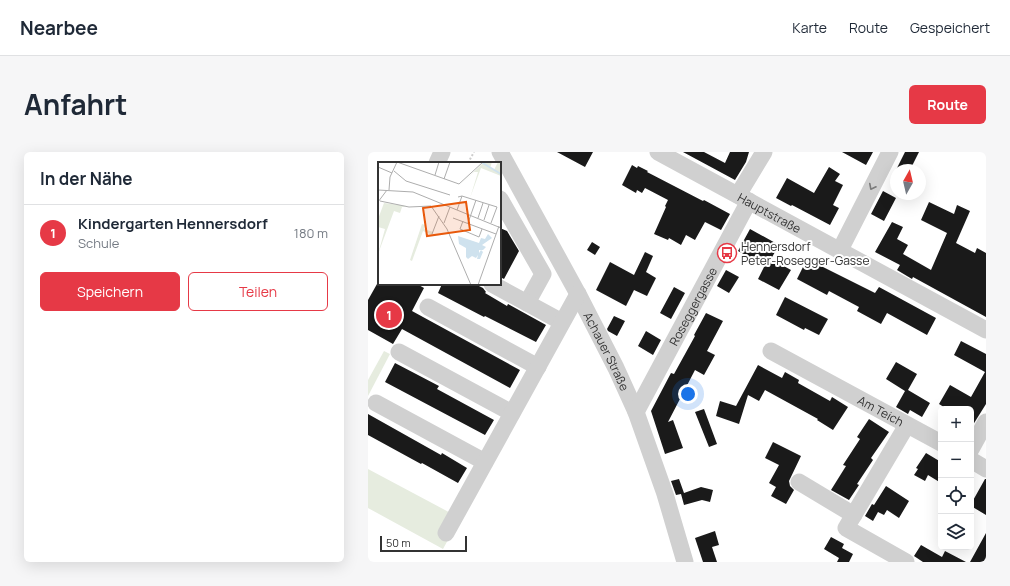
<!DOCTYPE html>
<html lang="de">
<meta charset="utf-8">
<style>
body{margin:0;font-family:Manrope,sans-serif;background:#f6f6f7;color:#1f2937}
.controls{position:absolute;right:12px;bottom:12px;display:grid;overflow:hidden;border-radius:6px;box-shadow:0 4px 16px #0002}
.controls button{width:36px;height:36px;display:grid;place-items:center;padding:0;border:0;border-bottom:1px solid #e0e1e3;background:#fff;color:#1f2937;font:20px sans-serif}
.compass{position:absolute;left:522px;top:12px;width:36px;height:36px;border-radius:50%;background:#fff;box-shadow:0 4px 16px #0002;rotate:8deg}
.scale{position:absolute;left:12px;bottom:10px;width:87px;box-sizing:border-box;padding-left:4px;border:2px solid #333;border-top:0;font-size:11px;line-height:14px;white-space:nowrap;color:#333;-webkit-text-stroke:3px #fff;paint-order:stroke}
.you{position:absolute;left:320px;top:242px;width:14px;height:14px;margin:-10px;border:3px solid #fff;border-radius:50%;background:#1a73e8;box-shadow:0 0 0 6px #1a73e833}
.badge{display:grid;place-items:center;width:26px;height:26px;border-radius:50%;background:#e63946;color:#fff;font-size:13px;font-weight:700}
.pin{position:absolute;translate:-50% -50%;border:2px solid #fff;box-shadow:0 1px 4px #0006}
.list{margin:0;padding:0;list-style:none}
h2{display:flex;justify-content:space-between;align-items:center;height:52px;margin:0;padding:0 16px;font-size:17px}
h2 small{font-size:13px;font-weight:400;color:#747a83}
.list li{display:grid;grid-template-columns:26px 1fr auto;gap:12px;align-items:center;box-sizing:border-box;height:56px;padding:0 16px;border-top:1px solid #e0e1e3}
.list b{display:block;font-size:15px;white-space:nowrap}
.list p{margin:0;font-size:13px;white-space:nowrap;color:#747a83}
.list em{font-size:13px;font-style:normal;color:#747a83}
.actions{display:flex;gap:8px;padding:12px 16px}
.actions a{flex:1;padding:9px 0;border:1px solid #e63946;border-radius:6px;text-align:center;font-size:14px;color:#e63946}
.actions .main{background:#e63946;color:#fff}
.icon{flex:none;width:22px;height:22px;fill:none;stroke:currentColor;stroke-width:2;stroke-linecap:round;stroke-linejoin:round}
.map{position:relative;flex:none;width:618px;height:410px;overflow:hidden;border-radius:6px}
header{display:flex;align-items:center;gap:24px;box-sizing:border-box;height:56px;padding:0 20px;background:#fff;border-bottom:1px solid #e0e1e3}
header strong{font-size:19px}
nav{display:flex;gap:22px;margin-inline-start:auto;font-size:14px}
.intro{display:flex;align-items:center;justify-content:space-between;box-sizing:border-box;height:96px;padding:0 24px}
h1{margin:0;font-size:28px}
.button{padding:10px 18px;border-radius:6px;background:#e63946;color:#fff;font-size:14px;font-weight:700}
main{display:flex;gap:24px;padding:0 24px}
aside{flex:1;background:#fff;border-radius:6px;box-shadow:0 4px 16px #0002}
.map>svg:first-child{display:block}
.green{fill:#e6ecdf}
.building{fill:#1a1a1a}
.lines{fill:none;stroke-linecap:round;stroke-linejoin:round}
.path{stroke:#cdcdcd;stroke-width:2;stroke-dasharray:2 2;stroke-linecap:butt}
.minor{stroke:#d0d0d0;stroke-width:17}
.oneway{stroke:#7a7a7a}
.labels{text-anchor:middle;dominant-baseline:central;stroke-width:4;stroke-linejoin:round;paint-order:stroke}
.street-label{font-size:12px;fill:#333;stroke:#fff}
.poi-label{font-size:12px;fill:#333;stroke:#fff;text-anchor:start}
.inset-river{fill:none;stroke:#cfe2ee;stroke-width:2}
.inset-road{fill:none;stroke:#adadad;stroke-width:1}
.view{fill:#e8590c;fill-opacity:0.15;stroke:#e8590c;stroke-width:2}
.inset-edge{fill:none;stroke:#333;stroke-width:2}
</style>
<header>
<strong>Nearbee</strong>
<nav><a>Karte</a><a>Route</a><a>Gespeichert</a></nav>
</header>
<div class="intro"><h1>Anfahrt</h1><a class="button">Route</a></div>
<main>
<aside>
<h2>In der Nähe<small></small></h2>
<ul class="list">
<li><span class="badge">1</span><div><b>Kindergarten Hennersdorf</b><p>Schule</p></div><em>180 m</em></li>
</ul>
<div class="actions"><a class="main">Speichern</a><a>Teilen</a></div>
</aside>
<div class="map">
<svg width="618" height="410" viewBox="0 0 618 410">
<rect width="100%" height="100%" fill="#fff"/>
<path class="green" d="M16,199l6,3 -22,42v-16z
M0,317l92,49 -17,31 -75,-41z"/>
<path class="building" d="M189,0h36l-8,15z
M315,0h21l21,11 5,-11h19l-3,10 -11,18z
M474,0h31l-7,13z
M537,0h14l-9,18h-14z
M264,13l5,3 1,-2 10,5 -1,1 56,29 1,-1 26,14 -9,16 -16,-8 -10,18 -9,-5 -5,10 -12,-7 -1,2 -14,-6 12,-27 -1,-1 3,-6 -23,-12 -3,5 -5,-3 -1,3 -14,-8z
M461,15l11,7 -5,7 8,4 -10,20 6,3 -9,17 -38,-20 -1,1 -15,-8 11,-20 27,15z
M515,39l13,7 -12,23 -13,-7z
M561,50l25,12 3,-9 13,6 -14,32 19,10 2,-5 9,5v64l-73,-40 -1,2 -15,-9 3,-5 -25,-13 17,-30 11,5 -6,12 11,6 -5,9 28,16 16,-37 -26,-13z
M132,76l7,3 12,20 -15,28 -4,-2z
M382,77l29,16 -8,14 20,11 -12,20 -21,-11 7,-14 -27,-14z
M224,90l8,5 -5,8 -8,-5z
M277,100l8,4 -7,16 10,6 -9,18 -13,-6 -8,16 -30,-16 14,-28 24,13z
M439,107l68,34 4,-6 57,31 -9,17 -40,-22 -6,11 -24,-13 2,-4 -30,-16 -2,4 -30,-16z
M358,118l13,7 -10,16 -12,-7z
M9,132h40l7,4 -12,23 108,59 -10,18 -108,-59 -9,15 -25,-14v-30z
M74,132h33l8,4 3,4 -1,1 22,13 1,-2 38,21 -10,17 -51,-26 -1,1 -46,-24z
M306,135l11,6 -14,26 -11,-6z
M417,145l43,22 -9,16 -14,-7 -1,2 -28,-15z
M338,161l17,8 -16,30 8,4 -11,20 -9,-5 -27,52 5,-2 10,28 -18,6 -14,-43 20,-38 3,1 21,-38 -1,-1z
M246,164l11,5 -8,15 -9,-5 -1,-2z
M278,179l15,9 -8,15 -15,-9z
M593,189l25,13v50l-15,24v-19h-24l-8,-5 11,-19 21,12 14,-25 -31,-17z
M528,210l21,12 -9,16 22,13 -8,14 -12,-7 -2,4 -12,-7 9,-16 -19,-12z
M27,211l44,23 -2,3 57,31 -9,15 -100,-53z
M390,213l24,13 3,-6 14,8 -1,3 32,18 2,-4 16,10 -15,23 -16,-10 1,-1 -53,-29 -6,11 -11,-6 -9,29 -23,-8 4,-15 16,5z
M336,257l13,35 -8,3 -14,-35z
M0,262l73,41 1,-2 25,15 -9,15 -36,-20 -1,1 -53,-29z
M501,267l20,13 -18,26 2,2 -16,24 2,1 -10,15 -18,-10 15,-24 -3,-1 17,-26 -3,-2z
M405,290l28,14 -12,25 1,5 4,4 -8,14 -15,-8 5,-9 -7,-4 10,-18 -14,-7z
M558,301l15,9v21l-13,-8 -3,6 -11,-6 4,-6 -2,-1z
M311,327l5,14 17,-6 12,3 -3,12 -8,-2 -18,5 -3,-11 -5,1 -5,-14z
M617,327h1v36l-15,-9v-2z
M518,334l23,15 -10,17 -12,-8 -3,5 -6,-3 -5,9 -8,-5 7,-12 2,1z
M347,379l4,14 -7,2 5,15h-14l-8,-24z
M618,381v29h-16z
M463,385l13,7 -2,4 11,6 -4,8h-12l2,-4 -15,-9z
M553,393l21,12 3,-6 21,11h-43l-9,-6z"/>
<g class="lines">
<path class="path" d="M100,11l6,-11"/>
<g class="minor">
<path id="s1" d="M132,0l78,142 38,74 20,44 29,82 20,68"/>
<path id="s2" d="M290,0l328,178"/>
<path d="M69,11l5,-11"/>
<path d="M370,43l26,-43"/>
<path d="M132,47l43,75 -16,29"/>
<path d="M472,98l50,-98"/>
<path d="M124,132l70,38"/>
<path d="M60,155l110,60"/>
<path id="s3" d="M403,199l170,92"/>
<path d="M31,200l113,61"/>
<path d="M8,251l109,59"/>
<path id="s4" d="M268,260l113,-211"/>
<path d="M603,297l15,-27"/>
<path d="M603,308l15,9"/>
<path d="M431,330l55,33"/>
<path d="M78,381l132,-239"/>
<path d="M538,410l-60,-34 61,-103"/>
</g>
</g>
<defs><path id="oneway-chevron" d="M-2-3.5L2.5 0L-2 3.5" fill="none" stroke-width="1.6" stroke-linecap="round" stroke-linejoin="round"/></defs>
<use class="oneway" href="#oneway-chevron" transform="translate(504 35) rotate(117)"/>
<defs>
<g id="bus-ring" transform="scale(1)"><circle r="9.5" fill="#fff" stroke="#e63946" stroke-width="1.5"/><path d="M-5-6H5V4H4V6H2V4H-2V6H-4V4H-5ZM-3.5-4V0h7V-4ZM-3.5 1.2v1.5H-2V1.2ZM2 1.2v1.5H3.5V1.2Z" fill="#e63946"/></g>
</defs>
<g fill-rule="evenodd">
<use href="#bus-ring" x="359" y="101"/>
</g>
<g class="labels">
<g class="street-label">
<text stroke="none"><textPath href="#s2" startOffset="127">Hauptstraße</textPath></text>
<text stroke="none"><textPath href="#s4" startOffset="120">Roseggergasse</textPath></text>
<text stroke="none"><textPath href="#s1" startOffset="226">Achauer Straße</textPath></text>
<text stroke="none"><textPath href="#s3" startOffset="125">Am Teich</textPath></text>
</g>
<g class="poi-label">
<text x="373" y="94">Hennersdorf<tspan x="373" dy="14">Peter-Rosegger-Gasse</tspan></text>
</g>
</g>
<g transform="translate(10 10)">
<rect width="123" height="123" fill="#fff"/>
<path d="M106,0h8l-2,6 4,2 4,-8h3v14l-20,-8 -11,30 8,-26h-4l-15,14zM6,41l23,3 -5,1 -2,6 -6,-2 -16,43 7,-25 -7,-2v-8zM48,59l-2,8 9,3 -1,3 -9,-4 -11,30 -2,-1 12,-36 3,1z" fill="#e6ecdf"/>
<path d="M110,72l4,4 -10,7 4,2 -3,3h-4v3l2,-3 2,2 -3,7h-3l1,-4 -2,3 -4,-2 -4,3 -2,-2v-9l-7,-4 -1,-8 21,7 2,-5 4,1z" fill="#cfe2ee"/>
<path class="inset-river" d="M103,0l20,12"/>
<path class="inset-road" d="M19,0l62,22 24,-22M0,5l14,6M16,9l12,10 44,14M57,13l4,-13M66,17l6,-17M0,28l35,2 88,36M11,28l1,-13 7,-15M80,35l4,-1 35,11 -6,16M2,39l29,6 22,-1M0,40l9,-12M53,44l16,23 24,56M79,48l5,-14M75,56l43,16M100,56l5,-15M106,58l5,-15M85,59l-3,8 19,8 3,-8M66,61l6,-16M90,61l8,-23M54,72l7,-18M100,123l21,-59"/>
<path class="view" d="M88,40l4,28 -43,6 -4,-28z"/>
<rect width="123" height="123" class="inset-edge"/>
</g>
</svg>
<div class="controls">
<button>+</button>
<button>−</button>
<button><svg class="icon" aria-label="locate" viewBox="0 0 24 24"><circle cx="12" cy="12" r="6"/><path d="M12 2v4M12 18v4M2 12h4M18 12h4"/></svg></button>
<button><svg class="icon" aria-label="layers" viewBox="0 0 24 24"><path d="M12 4l9 5-9 5-9-5zM3 14l9 5 9-5"/></svg></button>
</div>
<svg class="compass" viewBox="-18 -18 36 36"><path d="M0-13l5 13h-10z" fill="#e53935"/><path d="M0 13l5-13h-10z" fill="#747a83"/></svg>
<div class="scale">50 m</div>
<div class="you"></div>
<div class="pin badge" style="left:21px;top:163px">1</div>
</div>
</main>
